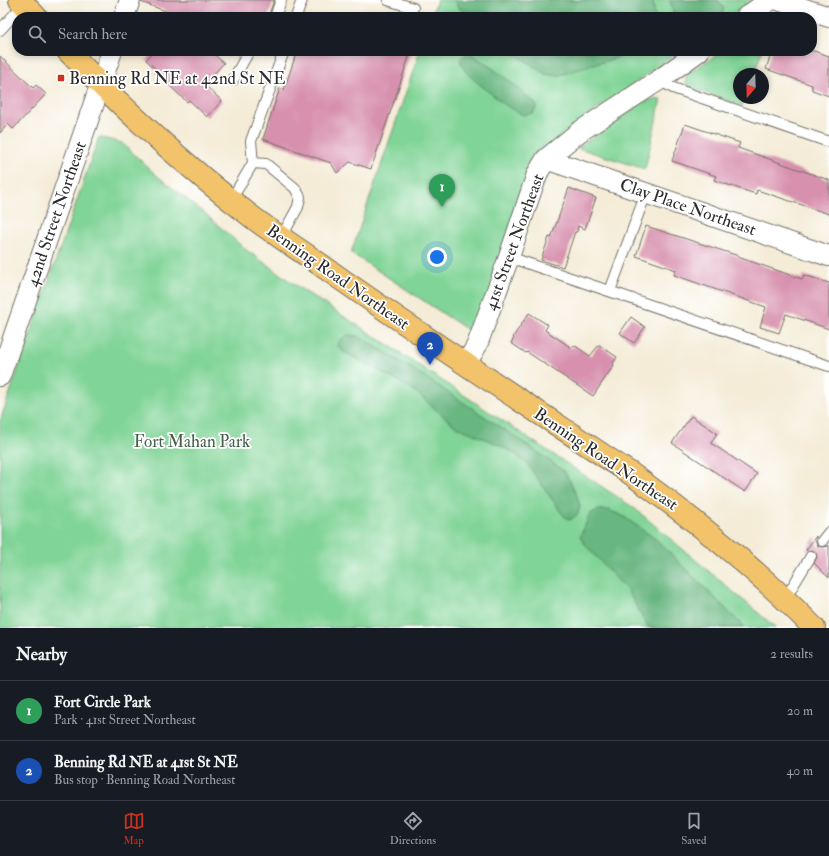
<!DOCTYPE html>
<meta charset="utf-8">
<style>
body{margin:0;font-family:"IM FELL Double Pica",serif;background:#20242c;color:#f1f3f6}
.compass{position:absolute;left:733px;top:68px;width:36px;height:36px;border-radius:50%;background:#171b24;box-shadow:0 2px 6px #0003;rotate:199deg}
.you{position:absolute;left:437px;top:257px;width:14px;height:14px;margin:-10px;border:3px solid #fff;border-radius:50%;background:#1a73e8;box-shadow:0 0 0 6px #1a73e833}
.badge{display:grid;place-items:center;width:26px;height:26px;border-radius:50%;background:#c8321e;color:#fff;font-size:13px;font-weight:700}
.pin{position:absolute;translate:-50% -33px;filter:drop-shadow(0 1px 2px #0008)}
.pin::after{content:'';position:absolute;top:21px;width:14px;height:12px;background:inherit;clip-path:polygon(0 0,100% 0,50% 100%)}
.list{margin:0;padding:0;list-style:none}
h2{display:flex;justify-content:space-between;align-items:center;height:52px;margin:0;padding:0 16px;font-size:17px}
h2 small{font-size:13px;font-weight:400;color:#9ea1a6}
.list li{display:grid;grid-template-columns:26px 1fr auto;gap:12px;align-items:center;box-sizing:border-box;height:60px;padding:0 16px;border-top:1px solid #363941}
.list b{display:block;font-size:15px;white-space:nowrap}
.list p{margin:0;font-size:13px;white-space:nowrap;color:#9ea1a6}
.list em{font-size:13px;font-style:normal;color:#9ea1a6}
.icon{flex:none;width:22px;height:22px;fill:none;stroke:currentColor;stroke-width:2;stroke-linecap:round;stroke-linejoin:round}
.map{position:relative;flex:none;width:829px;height:628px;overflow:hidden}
.search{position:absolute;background:#171b24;box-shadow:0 2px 6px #0003;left:12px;right:12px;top:12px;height:44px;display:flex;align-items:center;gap:10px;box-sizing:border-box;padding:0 14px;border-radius:16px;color:#9ea1a6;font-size:15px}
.sheet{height:172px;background:#171b24}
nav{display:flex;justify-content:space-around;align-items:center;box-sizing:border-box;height:56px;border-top:1px solid #363941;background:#171b24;font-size:11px;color:#9ea1a6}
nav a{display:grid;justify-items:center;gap:2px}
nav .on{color:#c8321e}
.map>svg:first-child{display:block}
.green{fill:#81d497;stroke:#568061}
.forest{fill:#68b680;stroke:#4a7056}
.building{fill:#d790ad}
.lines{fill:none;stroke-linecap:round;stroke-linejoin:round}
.lane-casing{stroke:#716f67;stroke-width:12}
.street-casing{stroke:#716f67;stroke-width:22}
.primary-casing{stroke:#716f67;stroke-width:24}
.lane{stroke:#fff;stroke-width:10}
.street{stroke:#fff;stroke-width:20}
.primary{stroke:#f2c36a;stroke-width:22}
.poi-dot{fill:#c8321e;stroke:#fff;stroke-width:1.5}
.labels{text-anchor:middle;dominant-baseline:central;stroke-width:3.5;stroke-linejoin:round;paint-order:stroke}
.poi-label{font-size:17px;fill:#2b2b2b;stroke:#fff;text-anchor:start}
.street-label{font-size:17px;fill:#2b2b2b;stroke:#fff}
.park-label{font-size:17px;fill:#455e4b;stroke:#fff}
</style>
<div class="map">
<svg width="829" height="628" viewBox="0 0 829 628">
<rect width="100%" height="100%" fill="#fff"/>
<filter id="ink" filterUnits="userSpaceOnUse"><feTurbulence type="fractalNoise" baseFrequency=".025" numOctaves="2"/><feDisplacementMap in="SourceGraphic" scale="8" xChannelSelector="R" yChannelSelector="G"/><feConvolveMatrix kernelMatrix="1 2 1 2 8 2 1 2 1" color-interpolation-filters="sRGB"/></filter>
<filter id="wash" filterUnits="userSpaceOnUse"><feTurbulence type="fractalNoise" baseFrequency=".012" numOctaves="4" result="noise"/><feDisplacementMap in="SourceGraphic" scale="16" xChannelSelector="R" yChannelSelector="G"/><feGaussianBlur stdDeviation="0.9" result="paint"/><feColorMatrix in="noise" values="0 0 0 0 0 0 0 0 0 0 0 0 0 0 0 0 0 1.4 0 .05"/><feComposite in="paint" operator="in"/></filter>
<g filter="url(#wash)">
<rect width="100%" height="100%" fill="#f4ecd7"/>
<path class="green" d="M437,0h316l-24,17h-298z
M420,51h260l-112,79 -94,204 -123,-81z
M723,51h39l-8,23h-15v24h6l-3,8 -56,-20v-12z
M661,99l-16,70 -67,-21 67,-48z
M99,137l23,6 33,31 48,38 42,37 56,40 92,59 241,160 142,120h-776v-207z"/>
<path class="forest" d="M455,0h198l2,17h-185l-12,-10z
M670,0h47c6,6 9,9 3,17h-46z
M511,51h128l-82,25 -12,-2z
M468,54l5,1 32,22 30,26 2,3 -4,7 -10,2 -15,-8 -29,-23 -14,-13 -5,-11 3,-4z
M348,335l10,1 58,35 113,75 36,26 11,21 4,13 -2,8 -8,6 -7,-5 -35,-50 -14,-12 -17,-9 -42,-18 -44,-38 -69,-37 -4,-5 2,-6z
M598,510h10l15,6 34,24 88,88h-96l-22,-38 -40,-43 -7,-10 10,-23z"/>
<g id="blocks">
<path class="building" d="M142,0h132l-6,17h-93l-8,-3 1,-2 -27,-10z
M154,51h56l14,12 -19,20 2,2 -1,1 16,15 -15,16 -18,-17 -2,2 -32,-30 2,-2 -11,-10z
M297,51h114l-40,118 -21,-7 -13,11 -6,-10 -68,-24 17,-51 4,2z
M772,51h42l15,5v40l-17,-6v-5l-46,-16z
M0,56l33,32 3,-3 10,9 -33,35 -5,-5 -8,9z
M685,124l55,19 -2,5 91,32v34l-72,-24 -1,4 -13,-4 -29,-10 2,-4 -44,-15z
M569,188l27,10 -11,31 -7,-3 -1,6h-2l-12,35 -22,-7 8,-23 2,1z
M646,226l93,30 -1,1 64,22 2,-4 25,8v46l-43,-15 -7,19 -19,-6 6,-20 -92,-32 2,-5 -40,-14z
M529,313l19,12 -3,5 27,18 2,-3 16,11 9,-11 18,12 -4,6 1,2 -21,31 -66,-44 -1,1 -15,-10 3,-5 -1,-1z
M631,317l14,10 -11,16 -14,-10z
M691,416l26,17 -6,10 46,31 -12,18 -73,-49z
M816,536v7l2,3 4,1 4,-1 1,1 2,-2v33l-15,-15 3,-6 -1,-4 -4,-3 -5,1 -1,-1z"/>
</g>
</g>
<g filter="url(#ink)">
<use href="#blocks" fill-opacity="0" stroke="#716f67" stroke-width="1"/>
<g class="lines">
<g class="lane-casing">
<path id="lane" d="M388,0l25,8
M275,17l6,-17
M296,17l6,-17
M0,30l24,-26
M233,80l16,-29
M659,80l14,8 156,54
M253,163l13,1 29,24 5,9 -2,10 -17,31
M231,200l22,-37 -2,-22 33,-90
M509,257l320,109
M610,291l36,-98
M822,541l7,-9
M785,599l26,-43"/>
</g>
<g class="street-casing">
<path id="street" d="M778,0l51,17
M124,17l6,-17
M746,17l24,-17
M546,159l283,97
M466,364l11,-19 32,-88 28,-83 9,-15 33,-27 80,-52 40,-29
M0,376l112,-325"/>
</g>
<g class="primary-casing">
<path id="primary" d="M20,0l16,17
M68,51c57,60 119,116 184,166 25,19 51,35 76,53 99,70 201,136 302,203 65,47 128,97 184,155"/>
</g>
<use href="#lane" class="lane"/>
<use href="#street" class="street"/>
<use href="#primary" class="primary"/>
</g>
</g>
<rect class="poi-dot" x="57" y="74" width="8" height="8" rx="2"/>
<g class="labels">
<g class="poi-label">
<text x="69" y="78">Benning Rd NE at 42nd St NE</text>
</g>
<g class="street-label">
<text transform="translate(688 207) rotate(19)">Clay Place Northeast</text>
<text transform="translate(56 214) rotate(-71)">42nd Street Northeast</text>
<text transform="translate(514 242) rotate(-70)">41st Street Northeast</text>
<text transform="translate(338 277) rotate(35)">Benning Road Northeast</text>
<text transform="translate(606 459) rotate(34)">Benning Road Northeast</text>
</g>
<g class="park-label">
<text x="192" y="441">Fort Mahan Park</text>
</g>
</g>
</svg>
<svg class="compass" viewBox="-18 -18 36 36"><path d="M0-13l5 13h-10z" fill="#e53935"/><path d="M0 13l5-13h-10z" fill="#9ea1a6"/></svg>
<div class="you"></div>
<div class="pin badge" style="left:442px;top:207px;background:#2e9e5b">1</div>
<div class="pin badge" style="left:430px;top:365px;background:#1a4fb4">2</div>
<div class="search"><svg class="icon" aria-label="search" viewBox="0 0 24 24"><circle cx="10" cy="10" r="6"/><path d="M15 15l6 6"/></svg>Search here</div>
</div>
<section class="sheet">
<h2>Nearby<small>2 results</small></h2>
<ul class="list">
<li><span class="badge" style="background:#2e9e5b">1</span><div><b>Fort Circle Park</b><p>Park · 41st Street Northeast</p></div><em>20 m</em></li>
<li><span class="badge" style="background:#1a4fb4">2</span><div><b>Benning Rd NE at 41st St NE</b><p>Bus stop · Benning Road Northeast</p></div><em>40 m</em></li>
</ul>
</section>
<nav>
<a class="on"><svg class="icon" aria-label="map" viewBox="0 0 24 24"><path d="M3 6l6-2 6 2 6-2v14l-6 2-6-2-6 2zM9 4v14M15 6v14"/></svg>Map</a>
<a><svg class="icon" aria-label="directions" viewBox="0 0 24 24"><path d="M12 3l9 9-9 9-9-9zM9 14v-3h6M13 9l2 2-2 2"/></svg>Directions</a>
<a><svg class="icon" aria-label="saved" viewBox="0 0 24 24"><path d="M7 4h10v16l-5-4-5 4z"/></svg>Saved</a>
</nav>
